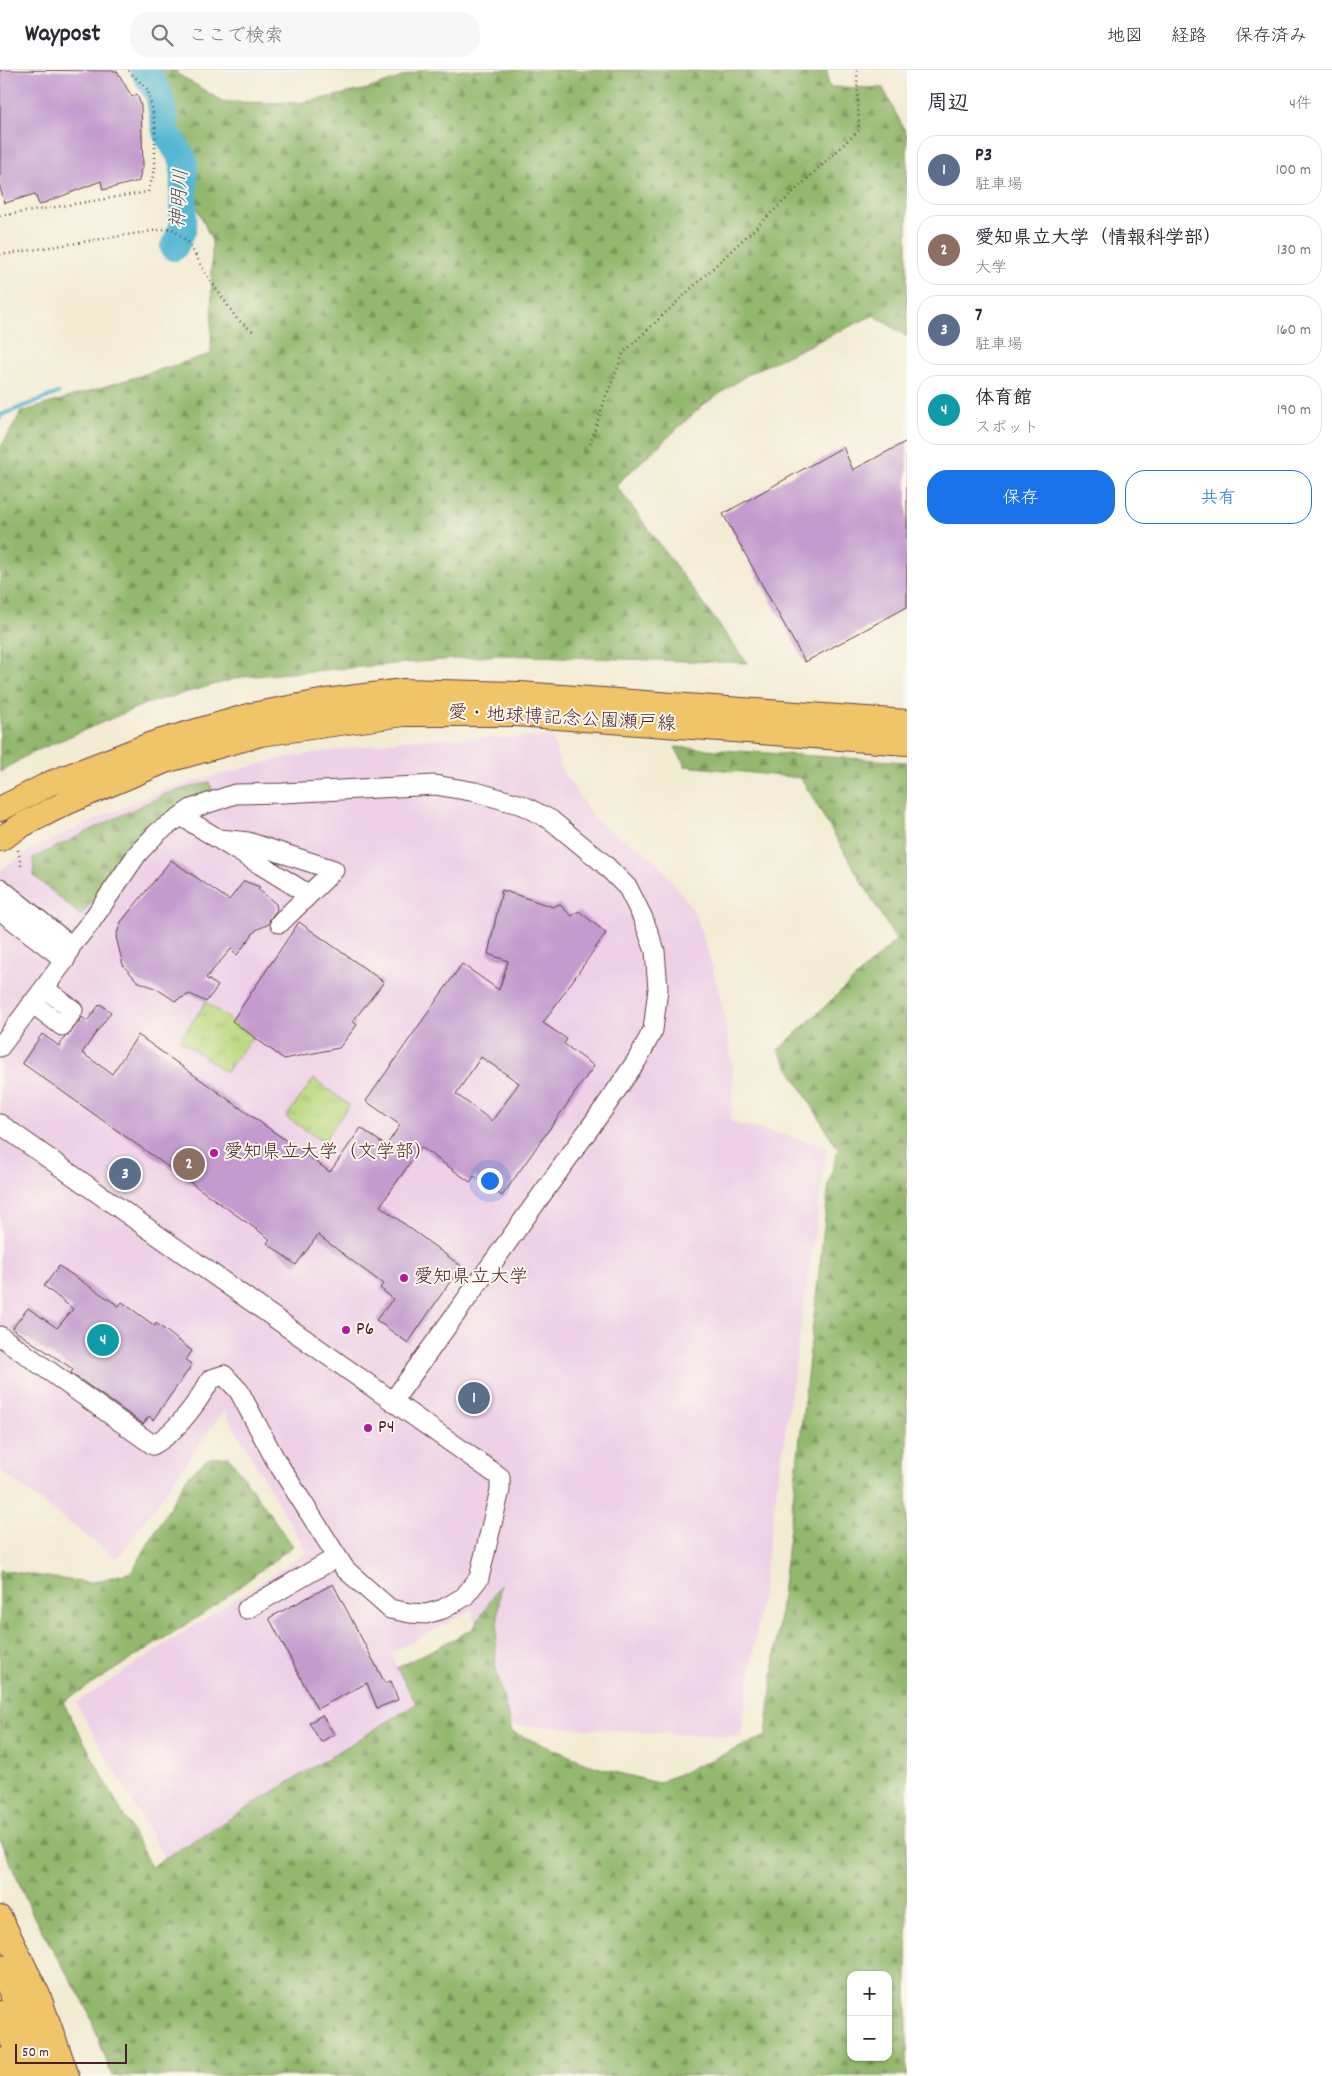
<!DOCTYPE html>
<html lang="ja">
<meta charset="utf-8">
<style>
body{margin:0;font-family:Dekko,"Klee One",sans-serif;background:#f7f7f7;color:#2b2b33}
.controls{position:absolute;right:15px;bottom:15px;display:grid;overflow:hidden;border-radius:10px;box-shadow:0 1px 4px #0004}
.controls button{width:45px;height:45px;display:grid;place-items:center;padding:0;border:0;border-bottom:1px solid #e1e1e2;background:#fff;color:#2b2b33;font:25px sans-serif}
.scale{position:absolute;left:15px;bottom:12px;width:112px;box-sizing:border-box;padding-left:5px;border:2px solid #4a1f2b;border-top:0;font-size:14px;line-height:18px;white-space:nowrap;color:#4a1f2b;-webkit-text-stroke:4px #fbf7ec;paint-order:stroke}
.you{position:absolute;left:489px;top:1110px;width:18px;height:18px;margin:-12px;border:4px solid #fff;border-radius:50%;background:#1a73e8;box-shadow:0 0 0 8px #1a73e833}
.badge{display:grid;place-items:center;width:32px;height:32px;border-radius:50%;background:#1a73e8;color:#fff;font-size:16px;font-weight:700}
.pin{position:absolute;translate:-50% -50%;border:2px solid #fff;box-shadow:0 1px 5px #0006}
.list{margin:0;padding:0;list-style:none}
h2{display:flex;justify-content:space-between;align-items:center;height:65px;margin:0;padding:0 20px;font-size:21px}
h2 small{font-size:16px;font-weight:400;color:#7c7c81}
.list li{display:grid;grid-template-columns:32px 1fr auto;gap:15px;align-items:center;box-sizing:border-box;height:70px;margin:0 10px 10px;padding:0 10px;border:1px solid #e1e1e2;border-radius:20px}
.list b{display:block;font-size:19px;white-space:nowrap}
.list p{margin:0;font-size:16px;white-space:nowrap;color:#7c7c81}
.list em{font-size:16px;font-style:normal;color:#7c7c81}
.actions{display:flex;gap:10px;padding:15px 20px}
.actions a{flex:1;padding:11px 0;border:1px solid #1a73e8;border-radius:20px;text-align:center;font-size:18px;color:#1a73e8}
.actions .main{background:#1a73e8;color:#fff}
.icon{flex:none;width:28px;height:28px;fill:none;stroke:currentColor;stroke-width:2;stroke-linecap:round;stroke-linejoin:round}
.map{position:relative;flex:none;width:907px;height:2006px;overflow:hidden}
header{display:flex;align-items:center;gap:30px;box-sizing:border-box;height:70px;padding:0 25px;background:#fff;border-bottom:1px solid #e1e1e2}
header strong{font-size:24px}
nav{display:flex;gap:28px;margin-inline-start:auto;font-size:18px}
.search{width:350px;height:45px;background:#f7f7f7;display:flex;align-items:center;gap:12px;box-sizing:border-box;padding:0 18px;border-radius:20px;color:#7c7c81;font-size:19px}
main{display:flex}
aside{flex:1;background:#fff}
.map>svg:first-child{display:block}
.built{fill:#eed0e7}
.grass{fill:url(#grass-tufts);stroke:#827c54}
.forest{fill:url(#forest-firs);stroke:#6e6c4c;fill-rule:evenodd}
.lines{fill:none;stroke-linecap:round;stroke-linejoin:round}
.stream{stroke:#54b7d2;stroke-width:4.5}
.river{stroke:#54b7d2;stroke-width:28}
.building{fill:#c39bce;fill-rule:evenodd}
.minor-casing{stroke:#633e44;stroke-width:21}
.major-casing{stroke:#633e44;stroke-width:26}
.path{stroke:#633e44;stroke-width:2.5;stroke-dasharray:1 4;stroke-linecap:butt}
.minor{stroke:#fff;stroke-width:19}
.major{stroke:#f0c469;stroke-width:24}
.poi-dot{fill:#b5179e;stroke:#fbf7ec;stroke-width:2}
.labels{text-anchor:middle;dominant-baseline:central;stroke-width:4;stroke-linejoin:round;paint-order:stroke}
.street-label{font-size:19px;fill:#4a1f2b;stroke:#fbf7ec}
.poi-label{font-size:19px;fill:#4a1f2b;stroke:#fbf7ec;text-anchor:start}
.water-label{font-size:20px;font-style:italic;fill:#4e5465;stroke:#fbf7ec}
</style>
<header>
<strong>Waypost</strong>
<div class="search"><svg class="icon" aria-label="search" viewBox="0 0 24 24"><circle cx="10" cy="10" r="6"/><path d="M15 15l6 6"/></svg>ここで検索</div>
<nav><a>地図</a><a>経路</a><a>保存済み</a></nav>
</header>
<main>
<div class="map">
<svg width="907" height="2006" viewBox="0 0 907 2006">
<defs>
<pattern id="grass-tufts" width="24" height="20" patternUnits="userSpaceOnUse" patternTransform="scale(1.25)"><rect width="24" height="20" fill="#b9d87e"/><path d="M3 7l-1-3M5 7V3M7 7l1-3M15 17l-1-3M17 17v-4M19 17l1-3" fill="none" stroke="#a1b96d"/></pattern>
<pattern id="forest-firs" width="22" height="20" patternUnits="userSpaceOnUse" patternTransform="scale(1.25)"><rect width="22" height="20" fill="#92b86d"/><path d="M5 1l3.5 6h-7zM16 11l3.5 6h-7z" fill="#79955a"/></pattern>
</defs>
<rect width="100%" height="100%" fill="#fbf7ec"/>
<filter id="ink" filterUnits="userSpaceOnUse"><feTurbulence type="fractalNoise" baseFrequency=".02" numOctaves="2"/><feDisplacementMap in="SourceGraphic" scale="10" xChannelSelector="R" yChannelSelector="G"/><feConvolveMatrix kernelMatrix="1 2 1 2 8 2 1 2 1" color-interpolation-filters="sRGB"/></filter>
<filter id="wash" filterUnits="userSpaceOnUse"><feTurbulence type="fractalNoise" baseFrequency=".0096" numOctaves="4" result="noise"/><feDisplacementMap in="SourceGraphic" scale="20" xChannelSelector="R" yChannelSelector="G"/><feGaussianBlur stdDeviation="1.12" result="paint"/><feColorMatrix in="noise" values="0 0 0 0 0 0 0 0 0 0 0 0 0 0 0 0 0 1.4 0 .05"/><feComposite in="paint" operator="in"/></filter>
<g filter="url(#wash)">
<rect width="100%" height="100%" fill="#f3ecd5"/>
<path class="built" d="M552,667l9,31 33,51 63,42 38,51 16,50 13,51 9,56 -2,53 96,24 -86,591 -249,-13 -20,-114 -81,43 27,62 -248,153 -94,-165 231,-151 -83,-142 -107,149 -117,-89v-599l30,-21 130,-60 128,-33 124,-18z"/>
<path class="grass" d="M206,932l47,35 -27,35 -46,-32z
M314,1009l35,26 -26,37 -37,-25z"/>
<path class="forest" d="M136,0h42l-2,3 48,29 76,1 68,-14 54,-19h405l2,17 54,1 24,47v202l-33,-22 -124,58 -47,32 -87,80 131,178 -246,-8 -259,22 -97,27 -116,50 -29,18v-323l21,-37 190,-58 1,-113z
M675,677l232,15v1314h-795l-25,-68 -52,-89 -35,-79v-270l89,13 43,-11 55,-95 22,-19 20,-1 64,89 -87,66 -143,90 88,165 265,-163 -19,-36 76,-39 27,-44 -5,80 17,67 84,35 62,16 108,-47 63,-553 9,-34 -60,-99 118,-110 -95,-162 -116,-12zM851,1905h37v82h-37z
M209,712l4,9 -63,36 -69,89 -47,-40 -1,-18 132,-64z"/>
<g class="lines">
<path class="stream" d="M0,347l1,-2 57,-22"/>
<path class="river" d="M144,0l15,24 7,38 18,29 -1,67 -9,19"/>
</g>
<g id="blocks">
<path class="building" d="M0,0l117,1 15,26 5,-3 4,12 2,61 -2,3 -2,11 -36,9 -2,-9 -62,24 -4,-11 -30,9 -5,-15z
M907,371v166l-102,55 -82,-148 120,-67 10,23z
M171,790l58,40 15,-19 16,6 -2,2 18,15 1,6 -8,10v4l-13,6 -19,25 -6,-6 -25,29 12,8 -12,16 -16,-8 -15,7 -18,-12 -20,-8 -14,-16 -7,-28 5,-15z
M502,820l51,17 6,-3 13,12 7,-5 27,22 -63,90 24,16 -3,5 30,22 -92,130 -28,-20 -4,6 -49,-35 -41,59 81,60 -53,77 -32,-23 17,-21 -13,-11 3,-4 -65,-49 -22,30 -29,-22 3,-4 -248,-176 20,-29 17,12 6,-9 6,-5 11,-15 5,4 13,-17 11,8 -29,41 30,21 26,-39 192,137 31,-44 25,18 14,-21 -34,-24 96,-137 37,26 9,-29 -20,-7zM481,987l38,26 -27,38 -36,-27z
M299,852l85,60 -31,39 4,4 -18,23 -55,11 -52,-38z
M59,1196l60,40 3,-4 33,24 1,-3 36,28 -6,9 6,5 -39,55 -4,-4 -6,8 -72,-51 2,-4 -61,-40 16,-21 29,20 16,-19 -29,-23z
M333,1514l52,99 6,-2 7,19 -21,8 -10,-25 -50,26 -48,-91z
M322,1645l12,19 -13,8 -12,-19z"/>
</g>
</g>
<g filter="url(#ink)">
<use href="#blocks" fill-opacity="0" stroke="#633e44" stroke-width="1"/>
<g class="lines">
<g class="minor-casing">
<path id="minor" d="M181,746l127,78
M220,769l28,3 86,28 -54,53
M0,818l71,58
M0,836l5,8 60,46
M32,933l30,23 11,-16 -29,-22
M0,977l65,-87 6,-14 19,-23 48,-70 20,-21 33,-23 44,-15 48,-1 152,-8 41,7 46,13 29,15 52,43 25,25 15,30 12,33 3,38 -5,41 -16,30 -30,44 -214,297
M0,1054l500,353v13l-21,88 -15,19 -21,12 -17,5 -16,-1 -20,-4 -45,-40 -70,-110 -36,-68 -15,-16 -13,4c-14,24 -34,53 -58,66l-153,-109
M247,1539l90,-52"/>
</g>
<g class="major-casing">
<path id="major" d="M0,739l51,-26 104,-40 97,-28 74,-14 77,-10 117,3 387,28
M0,769l24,-15 44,-22 97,-41 96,-27 143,-20h112l391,29
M0,1848l38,77 29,81
M0,1897l48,109
M0,1943l28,63
M0,1990l8,16"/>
</g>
<path class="path" d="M0,146l148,-24 7,-22v-48l-7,-32 -20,-20
M0,185l171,-27 17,14 18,32 31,45 18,14
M590,374l16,-48 18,-44 235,-222 -2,-60
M18,780l3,16"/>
<use href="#minor" class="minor"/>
<use href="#major" class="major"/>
</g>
</g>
<g class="poi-dot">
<circle cx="214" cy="1083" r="5"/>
<circle cx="404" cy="1208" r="5"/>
<circle cx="346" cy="1260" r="5"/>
<circle cx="368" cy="1358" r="5"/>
</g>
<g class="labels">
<g class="street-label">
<text transform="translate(562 650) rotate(3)">愛・地球博記念公園瀬戸線</text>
</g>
<g class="poi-label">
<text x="224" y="1083">愛知県立大学（文学部）</text>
<text x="414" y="1208">愛知県立大学</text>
<text x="356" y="1260">P6</text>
<text x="378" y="1358">P4</text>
</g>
<g class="water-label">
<text transform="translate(181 129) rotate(-86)">神明川</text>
</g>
</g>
</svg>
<div class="controls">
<button>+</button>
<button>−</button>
</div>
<div class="scale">50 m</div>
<div class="you"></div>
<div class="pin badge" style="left:474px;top:1328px;background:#5c6f8a">1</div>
<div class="pin badge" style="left:189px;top:1094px;background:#8d6e63">2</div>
<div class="pin badge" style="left:125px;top:1104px;background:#5c6f8a">3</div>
<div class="pin badge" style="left:103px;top:1270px;background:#0f9aa8">4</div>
</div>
<aside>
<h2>周辺<small>4件</small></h2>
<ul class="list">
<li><span class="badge" style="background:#5c6f8a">1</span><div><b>P3</b><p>駐車場</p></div><em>100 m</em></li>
<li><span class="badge" style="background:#8d6e63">2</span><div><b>愛知県立大学（情報科学部）</b><p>大学</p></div><em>130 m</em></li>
<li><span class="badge" style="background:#5c6f8a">3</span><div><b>7</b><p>駐車場</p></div><em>160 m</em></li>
<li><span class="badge" style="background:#0f9aa8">4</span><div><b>体育館</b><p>スポット</p></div><em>190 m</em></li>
</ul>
<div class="actions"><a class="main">保存</a><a>共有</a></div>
</aside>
</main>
